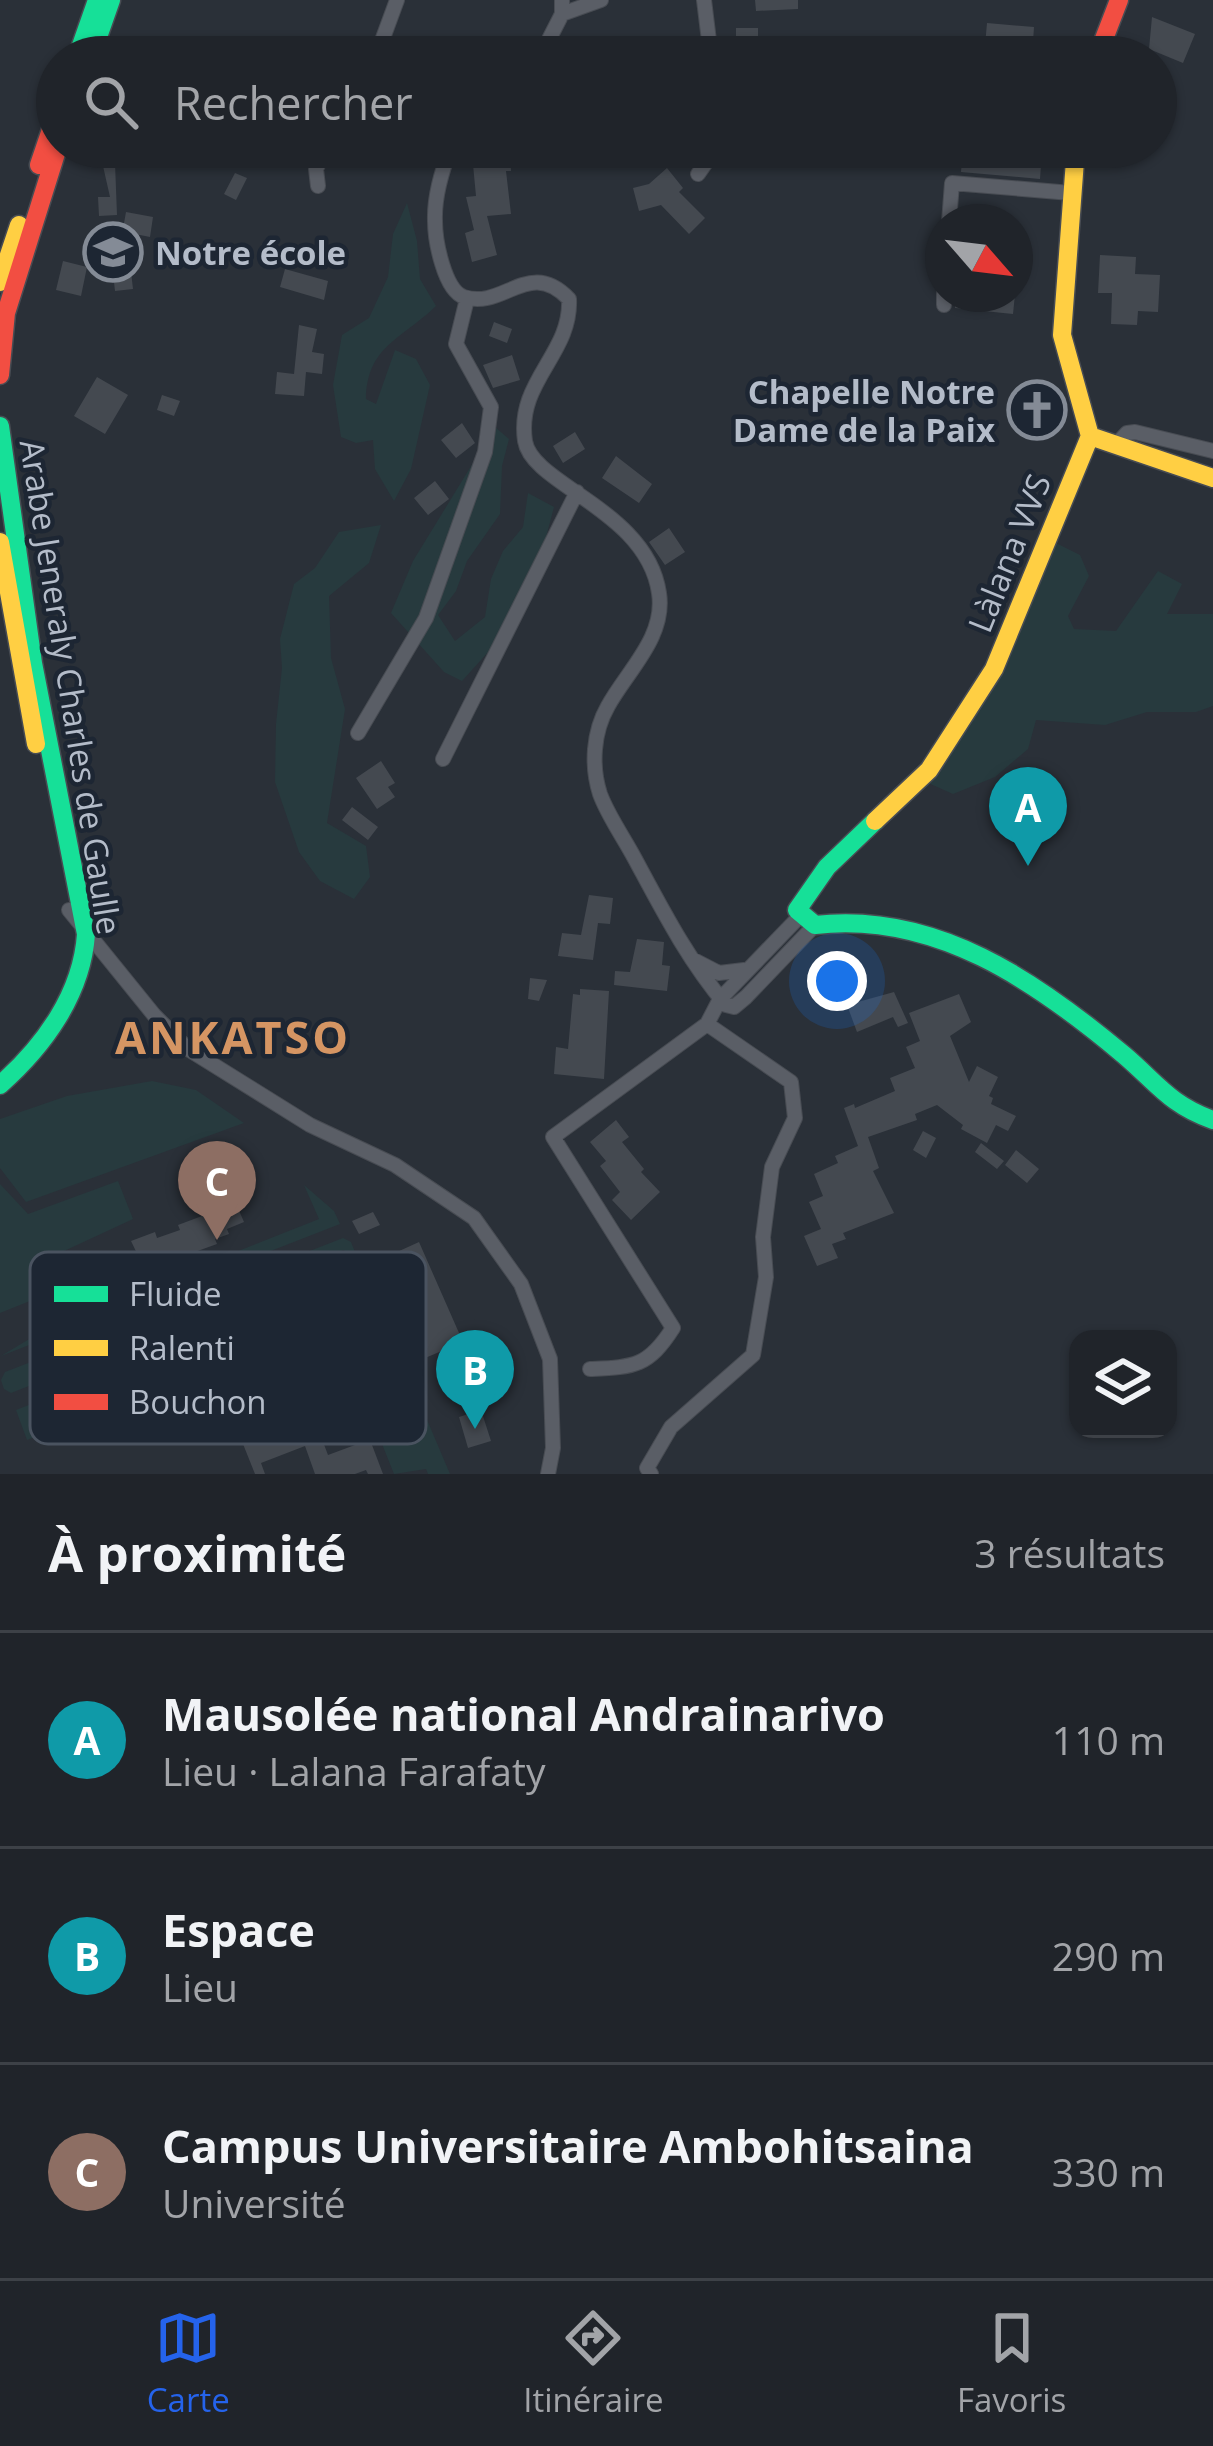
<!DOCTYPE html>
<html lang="fr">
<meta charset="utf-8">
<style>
body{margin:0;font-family:"Open Sans",sans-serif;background:#2d3036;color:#f1f3f6}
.controls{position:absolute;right:36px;bottom:36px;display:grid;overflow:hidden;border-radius:24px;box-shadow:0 3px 9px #0004}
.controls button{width:108px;height:108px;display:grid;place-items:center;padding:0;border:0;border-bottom:3px solid #3d4147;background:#20242a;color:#f1f3f6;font:60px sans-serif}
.compass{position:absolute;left:925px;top:204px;width:108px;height:108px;border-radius:50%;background:#20242a;box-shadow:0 3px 9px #0004;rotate:118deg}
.you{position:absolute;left:837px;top:981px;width:42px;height:42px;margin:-30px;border:9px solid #fff;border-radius:50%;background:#1a73e8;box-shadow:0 0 0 18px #1a73e833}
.badge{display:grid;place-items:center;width:78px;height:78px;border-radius:50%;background:#2563eb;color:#fff;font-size:39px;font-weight:700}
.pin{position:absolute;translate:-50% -99px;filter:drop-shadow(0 3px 6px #0008)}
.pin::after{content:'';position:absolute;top:63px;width:42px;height:36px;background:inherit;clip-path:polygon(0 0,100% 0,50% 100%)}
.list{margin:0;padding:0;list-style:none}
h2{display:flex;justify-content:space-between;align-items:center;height:156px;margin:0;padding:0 48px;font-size:51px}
h2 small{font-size:39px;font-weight:400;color:#a2a4a8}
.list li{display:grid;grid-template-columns:78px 1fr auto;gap:36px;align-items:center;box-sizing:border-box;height:216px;padding:0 48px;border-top:3px solid #3d4147}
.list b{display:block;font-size:45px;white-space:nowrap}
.list p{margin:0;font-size:39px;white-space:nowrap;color:#a2a4a8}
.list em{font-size:39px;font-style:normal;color:#a2a4a8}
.icon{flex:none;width:66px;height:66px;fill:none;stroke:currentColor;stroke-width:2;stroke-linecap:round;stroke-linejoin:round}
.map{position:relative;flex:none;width:1213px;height:1474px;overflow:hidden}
.search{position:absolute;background:#20242a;box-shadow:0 3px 9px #0004;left:36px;right:36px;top:36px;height:132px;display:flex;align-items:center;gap:30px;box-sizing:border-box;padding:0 42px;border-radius:66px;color:#a2a4a8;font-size:45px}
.sheet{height:804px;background:#20242a}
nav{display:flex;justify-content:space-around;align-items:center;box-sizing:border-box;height:168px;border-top:3px solid #3d4147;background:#20242a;font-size:33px;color:#a2a4a8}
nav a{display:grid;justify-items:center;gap:6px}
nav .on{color:#2563eb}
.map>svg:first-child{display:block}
.green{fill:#273a3e}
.building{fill:#444950;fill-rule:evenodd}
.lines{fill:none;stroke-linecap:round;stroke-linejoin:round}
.street-casing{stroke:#484c53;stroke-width:16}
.fast-casing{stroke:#484c53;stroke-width:21}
.slow-casing{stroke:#484c53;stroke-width:21}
.jam-casing{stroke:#484c53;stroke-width:21}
.street{stroke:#5a5e66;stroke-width:14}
.fast{stroke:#16e098;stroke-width:18}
.slow{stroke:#ffcf43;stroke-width:18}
.jam{stroke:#f24e42;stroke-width:18}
.labels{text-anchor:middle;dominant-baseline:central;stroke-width:9;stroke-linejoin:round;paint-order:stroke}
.poi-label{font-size:33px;font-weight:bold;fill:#b4bcc9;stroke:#1d2633;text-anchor:start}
.street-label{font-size:33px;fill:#b4bcc9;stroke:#1d2633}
.district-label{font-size:45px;font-weight:bold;letter-spacing:3px;fill:#d59563;stroke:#1d2633}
.key{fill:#1d2633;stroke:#4a5360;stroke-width:3}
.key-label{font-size:33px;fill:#b4bcc9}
</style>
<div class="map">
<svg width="1213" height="1474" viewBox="0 0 1213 1474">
<rect width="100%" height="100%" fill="#2a3038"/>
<path class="green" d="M407,203l10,38 3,38 16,27c-34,33 -69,40 -70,93l10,5 19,-54 21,9 14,26 -19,84 -17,32 -19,-32 -2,-29 -17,3 -15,-6 -8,-52 9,-50 27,-17 19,-41 5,-43z
M495,427l14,12 -7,27 -2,48 -33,47 -11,30 -18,24 17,26 30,-24 6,-38 12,-28 20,-24 5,-34 26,14 -13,49 -26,43 -16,41 -37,41 -18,-9 -53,-59 22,-52z
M381,525l-12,38 -40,33 2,62 14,51 -18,114 39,23 4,31 -16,22 -34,-18 -21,-29 -24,-70 1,-58 6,-56 -2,-29 14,-55 21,-16 24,-36z
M1052,541l28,14 9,21 -21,40 6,13 42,2 42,-60 24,13 -15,30h46v92l-17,6h-49l-42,13 -69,-5 -8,29 -33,28 -42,17 -27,-12z
M152,1081l44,9 48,33 -218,79 -26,-34v-49l67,-23z
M118,1181l15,38 -84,39 11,31 -60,24v-129l28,30z
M304,1185l30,26 6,13 -339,132 55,-33 263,-104z
M343,1238l8,4 6,15 -7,7 -6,-14 -212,82 5,14 -10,-2 -4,-12 4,-10z
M93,1338l9,3 3,9 -4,8 -90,35 -7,-4 -3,-9 4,-8z
M103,1376l11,30 -87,34 -11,-30z
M425,1415l25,59h-22l-2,-5 -32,5 -16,-40z"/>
<path class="building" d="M755,0h43v9l-42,2z
M1152,17l43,17 -12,29 -34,-14z
M987,23l47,4 -2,30h-48z
M736,28h22v17h-22z
M510,147l1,24h-5l5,43 -24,2 10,39 -25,7 -7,-29 9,-3 -8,-33 10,-1 -4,-42h3v-6z
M963,147l79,5 -2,27 -79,-7z
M115,163l2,52 -18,1 -1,-19h12l-7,-31z
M667,168l16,20 -4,4 26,26 -16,16 -28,-29 -22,6 -6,-23 16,-4z
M235,173l12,5 -11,22 -12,-6z
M126,212l27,5 -3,20 -15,-3 -5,29 3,26 -18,2 -4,-35h-3l3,-17 10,1z
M1100,255l36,2 -1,17 25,1 -2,37 -20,-1 -1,14 -26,-1 1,-31h-14z
M63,261l24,6 -6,29 -25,-6z
M285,269l43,12 -4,19 -44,-13z
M1015,294l-2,20 -58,-6v-14z
M494,322l18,7 -5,14 -18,-7z
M299,325l18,4 -5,23 12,2 -2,20 -16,-2 -2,24 -29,-2 2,-22 17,2z
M512,355l8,25 -27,8 -10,-23z
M97,377l31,18 -23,39 -31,-18z
M162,395l18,6 -6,15 -17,-6z
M462,423l13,20 -19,15 -15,-18z
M575,432l10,17 -22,14 -10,-17z
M616,456l36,28 -13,19 -37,-25z
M435,481l14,18 -21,16 -14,-17z
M669,528l16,24 -20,13 -16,-23z
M381,761l14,22 -7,4 7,10 -18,12 -21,-31z
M352,807l26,20 -10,13 -26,-20z
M589,895l24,3 -3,26 -12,-1 -5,37 -35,-4 4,-23 19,2z
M637,939l27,3 -2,23 8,1 -3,25 -53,-6 1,-14 15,1z
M530,978l17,2 -8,21 -11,-2z
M580,989l29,2 -5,88 -50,-5 2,-27 12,2 5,-55 7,1z
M894,992l14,31 -10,4 -5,-10 -36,15 -10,-27z
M959,994l12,28 -21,14 19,46 8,-16 21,11 -9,19 4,2 -2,6 25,12 -8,15 -12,-6 -9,18 -26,-14 2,-4 -26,-20 -22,9 2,6 -49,17 11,31 -6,3 21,42 -51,20 3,6 -14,5 6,14 -21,8 -13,-30 17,-7 -12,-27 14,-6 -9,-22 24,-11 -3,-7 23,-10 -14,-38 10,-4 1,4 40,-17 -5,-13 25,-10 -9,-21 14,-6 -11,-28z
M616,1120l13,17 -7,5 22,27 -3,3 19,20 -29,28 -19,-20 8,-8 -20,-26 6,-5 -16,-19z
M923,1131l13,7 -10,20 -13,-8z
M981,1143l23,18 -7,8 -22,-17z
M1016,1150l23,19 -12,14 -22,-18z
M234,1199l10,23 -17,7 2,5 -14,5 2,5 -50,18 2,4 -22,8 -16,-33 24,-9 2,6 23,-8 -2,-5 48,-18 -1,-4z
M373,1212l7,13 -21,9 -7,-13z
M419,1242l44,100 -45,19 -43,-99z
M355,1341l29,75 -20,8 19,50h-15l-2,-4 -11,4h-40l-10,-28 -44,17 4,11h-10l-12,-30 24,-9 -11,-28 -25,9 -6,-16 25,-9 -4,-9 36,-14 3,9 39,-14 -4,-9zM327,1372l14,36 -23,9 -14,-36zM347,1424l8,21 -27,10 -8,-21z
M481,1410l10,31 -23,7 -9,-31z"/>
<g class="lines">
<g class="street-casing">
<path id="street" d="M704,0l7,57
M562,14l39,-14
M376,57l21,-57
M540,57l22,-43v-14
M451,147c-9,23 -17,49 -16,74 0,19 9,69 29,76 40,13 65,-40 105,2 3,55 -53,82 -44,142 7,44 122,69 134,152 7,44 -32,78 -51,113 -15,26 -17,60 -8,88 8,22 24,44 35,65 28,52 53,101 91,146l8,2 12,-10 69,-72
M698,174l19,-27
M318,186l-2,-17 11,-22
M949,222l3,-39 119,10
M944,305v-11
M1115,446l12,-13 8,-1 78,19
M358,733l68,-115 59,-166 6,-45 -35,-63 11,-45
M443,759l134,-267
M69,910l85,105 34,34 122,76 85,40 79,53 47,66 29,75 3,89 -5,26
M692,959l27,14 25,-3
M590,1369c44,-2 58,-2 83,-41l-120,-191 154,-113 13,-25 80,-83
M651,1474l-4,-6 24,-41 82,-72 13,-78 -3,-40 9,-70 23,-49 -4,-36 -84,-58"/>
</g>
<g class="fast-casing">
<path id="fast" d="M77,57l20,-57
M91,57l20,-57
M0,426l33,237 53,271c-4,60 -42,112 -86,151
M875,821l-48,46 -30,43 18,15c120,-14 221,56 309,130 33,28 46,50 89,65"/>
</g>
<g class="slow-casing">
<path id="slow" d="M0,282l19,-57
M1090,436l123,42
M0,542l36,202
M875,821l54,-51 65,-101 96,-233 -28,-101 14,-188"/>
</g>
<g class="jam-casing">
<path id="jam" d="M1097,57l22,-57
M39,165l18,-53
M0,375l6,-62 52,-166"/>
</g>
<use href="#street" class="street"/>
<use href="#fast" class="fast"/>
<use href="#slow" class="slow"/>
<use href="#jam" class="jam"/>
</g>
<defs>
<g id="school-ring" transform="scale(3)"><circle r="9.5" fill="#1d2633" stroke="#848b96" stroke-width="1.5"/><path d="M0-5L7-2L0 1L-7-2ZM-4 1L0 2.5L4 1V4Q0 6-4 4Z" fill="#848b96"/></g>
<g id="church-ring" transform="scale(3)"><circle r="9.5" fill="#1d2633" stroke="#848b96" stroke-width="1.5"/><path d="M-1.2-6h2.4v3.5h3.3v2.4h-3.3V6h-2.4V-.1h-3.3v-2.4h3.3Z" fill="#848b96"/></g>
</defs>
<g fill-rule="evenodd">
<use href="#school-ring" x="113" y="252"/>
<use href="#church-ring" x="1037" y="410"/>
</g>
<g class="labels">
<g class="poi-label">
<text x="155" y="252">Notre école</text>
<text x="995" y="391" text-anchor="end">Chapelle Notre<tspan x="995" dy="38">Dame de la Paix</tspan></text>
</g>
<g class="street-label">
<text transform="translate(1009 553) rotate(-68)">Làlana VVS</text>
<text transform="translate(71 687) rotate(81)">Arabe Jeneraly Charles de Gaulle</text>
</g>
<g class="district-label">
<text x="233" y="1036">ANKATSO</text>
</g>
</g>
<rect x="30" y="1252" width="396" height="192" rx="18" class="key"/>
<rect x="54" y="1286" width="54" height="16" fill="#16e098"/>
<rect x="54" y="1340" width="54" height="16" fill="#ffcf43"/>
<rect x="54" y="1394" width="54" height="16" fill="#f24e42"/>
<g class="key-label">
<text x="129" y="1306">Fluide</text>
<text x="129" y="1360">Ralenti</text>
<text x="129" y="1414">Bouchon</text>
</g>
</svg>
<div class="controls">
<button><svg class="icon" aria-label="layers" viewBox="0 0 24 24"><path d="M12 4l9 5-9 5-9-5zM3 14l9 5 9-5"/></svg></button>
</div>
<svg class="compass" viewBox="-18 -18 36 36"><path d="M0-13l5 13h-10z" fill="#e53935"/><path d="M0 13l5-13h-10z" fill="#a2a4a8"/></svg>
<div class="you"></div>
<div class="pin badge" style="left:1028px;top:866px;background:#0f9aa8">A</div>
<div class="pin badge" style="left:475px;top:1429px;background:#0f9aa8">B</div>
<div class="pin badge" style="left:217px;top:1240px;background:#8d6e63">C</div>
<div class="search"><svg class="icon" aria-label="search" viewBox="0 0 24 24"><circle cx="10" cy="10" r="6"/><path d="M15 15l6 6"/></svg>Rechercher</div>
</div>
<section class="sheet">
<h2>À proximité<small>3 résultats</small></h2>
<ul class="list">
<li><span class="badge" style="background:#0f9aa8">A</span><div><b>Mausolée national Andrainarivo</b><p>Lieu · Lalana Farafaty</p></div><em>110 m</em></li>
<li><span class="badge" style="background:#0f9aa8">B</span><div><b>Espace</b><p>Lieu</p></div><em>290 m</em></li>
<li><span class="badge" style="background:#8d6e63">C</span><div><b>Campus Universitaire Ambohitsaina</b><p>Université</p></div><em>330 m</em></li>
</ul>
</section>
<nav>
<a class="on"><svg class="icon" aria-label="map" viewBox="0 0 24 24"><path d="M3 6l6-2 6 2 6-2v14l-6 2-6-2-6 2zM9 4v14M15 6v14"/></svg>Carte</a>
<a><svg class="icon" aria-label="directions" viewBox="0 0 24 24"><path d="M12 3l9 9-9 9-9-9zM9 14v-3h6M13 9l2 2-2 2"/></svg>Itinéraire</a>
<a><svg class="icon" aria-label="saved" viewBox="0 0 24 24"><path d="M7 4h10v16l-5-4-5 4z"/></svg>Favoris</a>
</nav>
